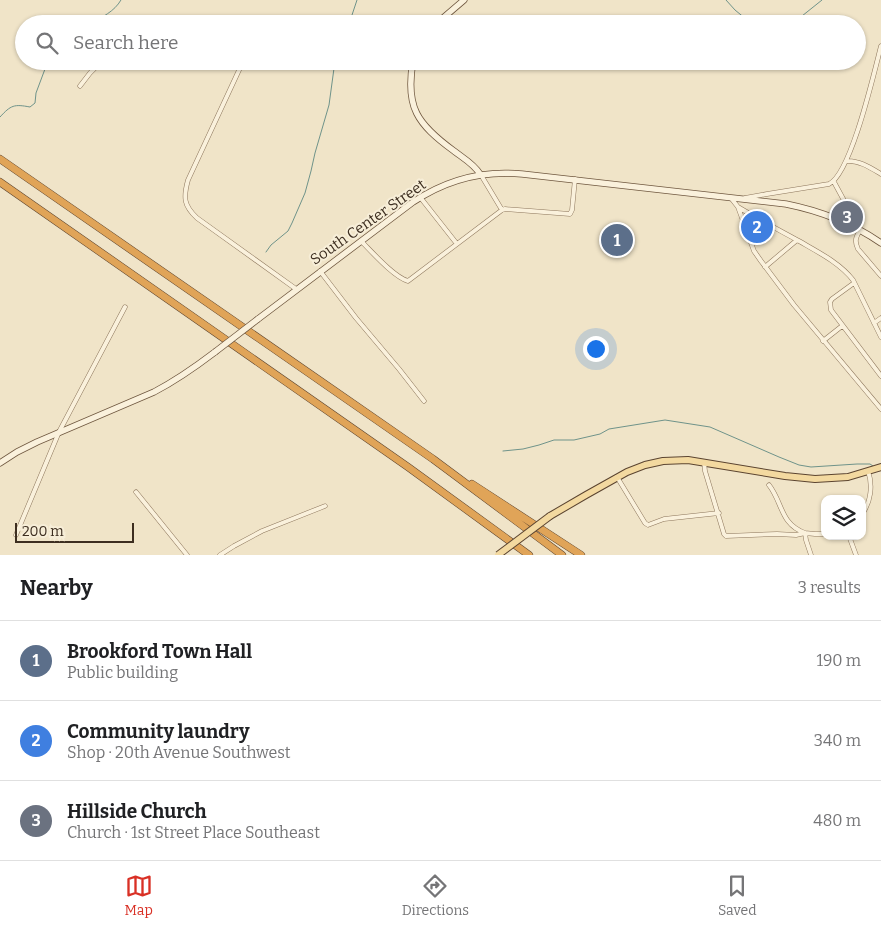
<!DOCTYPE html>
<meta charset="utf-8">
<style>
body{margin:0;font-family:Bitter,serif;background:#f6f6f6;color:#202124}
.controls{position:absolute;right:15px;bottom:15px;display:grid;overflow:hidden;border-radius:10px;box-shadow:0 1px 4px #0004}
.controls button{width:45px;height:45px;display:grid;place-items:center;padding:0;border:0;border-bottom:1px solid #e0e0e0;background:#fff;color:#202124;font:25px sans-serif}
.scale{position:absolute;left:15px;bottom:12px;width:119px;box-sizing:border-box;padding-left:5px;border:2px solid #3d2e20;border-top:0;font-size:14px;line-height:18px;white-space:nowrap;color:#3d2e20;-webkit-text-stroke:4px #f7eed8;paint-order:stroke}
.you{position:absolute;left:595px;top:348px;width:18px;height:18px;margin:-12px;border:4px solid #fff;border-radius:50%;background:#1a73e8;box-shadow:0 0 0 8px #1a73e833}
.badge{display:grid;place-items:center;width:32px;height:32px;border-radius:50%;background:#d93025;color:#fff;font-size:16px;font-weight:700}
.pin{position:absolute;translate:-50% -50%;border:2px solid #fff;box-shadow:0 1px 5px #0006}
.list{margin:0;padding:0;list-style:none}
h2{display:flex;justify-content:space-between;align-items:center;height:65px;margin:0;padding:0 20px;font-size:21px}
h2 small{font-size:16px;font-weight:400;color:#757577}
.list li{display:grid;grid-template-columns:32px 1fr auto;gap:15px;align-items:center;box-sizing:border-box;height:80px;padding:0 20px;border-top:1px solid #e0e0e0}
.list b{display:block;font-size:19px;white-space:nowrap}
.list p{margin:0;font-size:16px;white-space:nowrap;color:#757577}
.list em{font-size:16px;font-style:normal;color:#757577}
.icon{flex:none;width:28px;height:28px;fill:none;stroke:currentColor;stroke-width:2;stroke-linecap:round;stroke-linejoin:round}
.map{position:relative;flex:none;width:881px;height:555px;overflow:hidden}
.search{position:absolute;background:#fff;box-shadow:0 1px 4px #0004;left:15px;right:15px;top:15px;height:55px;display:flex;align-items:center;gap:12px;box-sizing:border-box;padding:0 18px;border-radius:28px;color:#757577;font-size:19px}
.sheet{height:305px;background:#fff}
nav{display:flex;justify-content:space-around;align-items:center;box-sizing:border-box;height:70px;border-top:1px solid #e0e0e0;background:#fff;font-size:14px;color:#757577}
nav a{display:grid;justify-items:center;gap:2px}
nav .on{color:#d93025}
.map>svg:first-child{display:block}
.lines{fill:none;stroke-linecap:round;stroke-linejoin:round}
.stream{stroke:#6f938a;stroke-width:1}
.street-casing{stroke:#8d765c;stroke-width:5}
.secondary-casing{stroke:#6f573f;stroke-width:7}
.primary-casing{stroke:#5b4430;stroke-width:8}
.highway-casing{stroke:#5b4430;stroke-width:8}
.street{stroke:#faf1dc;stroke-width:4}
.secondary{stroke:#faf1dc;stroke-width:5.5}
.primary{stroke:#f3d9a0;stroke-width:6}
.highway{stroke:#e0a458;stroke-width:7}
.secondary-bridge-casing{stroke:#6f573f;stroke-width:7;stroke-linecap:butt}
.primary-bridge-casing{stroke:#5b4430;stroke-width:8;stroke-linecap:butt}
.secondary-bridge{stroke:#faf1dc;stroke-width:5.5}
.primary-bridge{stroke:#f3d9a0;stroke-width:6}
.labels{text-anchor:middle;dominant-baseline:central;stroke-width:4;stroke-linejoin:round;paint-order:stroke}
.street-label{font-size:15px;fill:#3d2e20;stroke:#f7eed8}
</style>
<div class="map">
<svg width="881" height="555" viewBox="0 0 881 555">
<rect width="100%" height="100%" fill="#f0e4c8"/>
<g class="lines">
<path class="stream" d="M726,0l9,10 17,14
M90,24c12,-7 24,-12 31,-24
M349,24l8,-24
M792,24l30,-24
M0,117c11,-12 14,-13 30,-10l5,-4 1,-10 12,-32
M266,252l5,-7 17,-14 4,-8 13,-30 6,-22 4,-18 14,-48 6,-44
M503,451l20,-2 16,-4 15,-5h20l26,-6 9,-5 56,-9 45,7 69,30 20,8 12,2 46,-3h13l3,2"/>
<g class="street-casing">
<path id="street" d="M240,61v7l-6,13 -46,99c-5,18 -4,26 9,38l99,71
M80,86l10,-13 12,-12
M846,161c13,-1 25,7 35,13
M481,175l21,35
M834,182l26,48c-4,7 -6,11 -2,19l23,27
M420,197l37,47
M731,198l7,9 16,44 7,10 33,44 87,104
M745,198l22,-4 62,-10c22,-10 45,-111 52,-138
M738,207c20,12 41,23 61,34 19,11 41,22 54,39l28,57
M361,241c11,11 33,36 47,40l94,-71 3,-1 65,5 2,-4 3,-31
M765,267l32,-27
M320,271l36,47 43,51 25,32
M854,283l-22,16 -2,3 1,8 50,66
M874,323l7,-5
M823,341l19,-15
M704,462l1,9 19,63 2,2 51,-2 19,1 9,-2 10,1h10
M617,477l28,46 3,2 16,-6 55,-6
M769,485c14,18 11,39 36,48
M136,492l51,63
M862,514c9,-12 11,-29 6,-43
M805,533l1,7 5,15
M16,535l43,-103 66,-125
M849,536l7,19
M220,555l14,-9 28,-15 63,-25"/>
</g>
<g class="secondary-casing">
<path id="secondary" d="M436,24l28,-24
M413,61c-8,46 4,63 41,90 9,7 20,13 26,23
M258,319l155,-117c33,-22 69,-32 109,-28l264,30c35,7 66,19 95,39
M0,463l17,-11 20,-10 117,-50c23,-12 40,-24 61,-40"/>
</g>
<g class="primary-casing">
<path id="primary" d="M550,516l36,-21 41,-23 18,-7 18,-4 25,-1 97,16 30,3 33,-2 33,-10"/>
</g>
<g class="highway-casing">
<path id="highway" d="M0,159l433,300 129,96
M0,182l408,285 121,88
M472,484l109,71"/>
</g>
<use href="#street" class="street"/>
<use href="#secondary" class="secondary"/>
<use href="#primary" class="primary"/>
<use href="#highway" class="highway"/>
<g class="secondary-bridge-casing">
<path id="secondary-bridge" d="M215,352l43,-33"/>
</g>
<g class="primary-bridge-casing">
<path id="primary-bridge" d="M498,555l52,-39"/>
</g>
<use href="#secondary-bridge" class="secondary-bridge"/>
<use href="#primary-bridge" class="primary-bridge"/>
</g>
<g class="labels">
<g class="street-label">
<text transform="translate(368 222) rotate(-35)">South Center Street</text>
</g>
</g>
</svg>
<div class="controls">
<button><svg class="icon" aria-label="layers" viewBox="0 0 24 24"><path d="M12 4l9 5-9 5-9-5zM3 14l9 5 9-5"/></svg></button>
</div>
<div class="scale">200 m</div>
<div class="you"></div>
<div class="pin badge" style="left:617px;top:240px;background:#5c6f8a">1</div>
<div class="pin badge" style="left:757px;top:227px;background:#3f7fe0">2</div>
<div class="pin badge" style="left:847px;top:217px;background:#6b7280">3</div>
<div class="search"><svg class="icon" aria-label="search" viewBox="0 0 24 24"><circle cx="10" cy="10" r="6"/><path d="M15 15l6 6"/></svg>Search here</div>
</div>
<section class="sheet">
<h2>Nearby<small>3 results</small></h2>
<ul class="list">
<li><span class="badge" style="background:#5c6f8a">1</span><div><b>Brookford Town Hall</b><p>Public building</p></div><em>190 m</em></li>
<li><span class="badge" style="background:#3f7fe0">2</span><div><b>Community laundry</b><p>Shop · 20th Avenue Southwest</p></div><em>340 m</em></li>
<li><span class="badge" style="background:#6b7280">3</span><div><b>Hillside Church</b><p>Church · 1st Street Place Southeast</p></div><em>480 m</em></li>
</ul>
</section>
<nav>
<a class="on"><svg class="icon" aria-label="map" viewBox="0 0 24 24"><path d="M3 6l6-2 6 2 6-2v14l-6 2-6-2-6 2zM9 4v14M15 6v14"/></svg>Map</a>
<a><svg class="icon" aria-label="directions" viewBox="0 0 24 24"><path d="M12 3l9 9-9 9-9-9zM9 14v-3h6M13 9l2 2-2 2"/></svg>Directions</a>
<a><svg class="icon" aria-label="saved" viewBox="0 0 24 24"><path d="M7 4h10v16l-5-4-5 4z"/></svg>Saved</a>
</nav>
